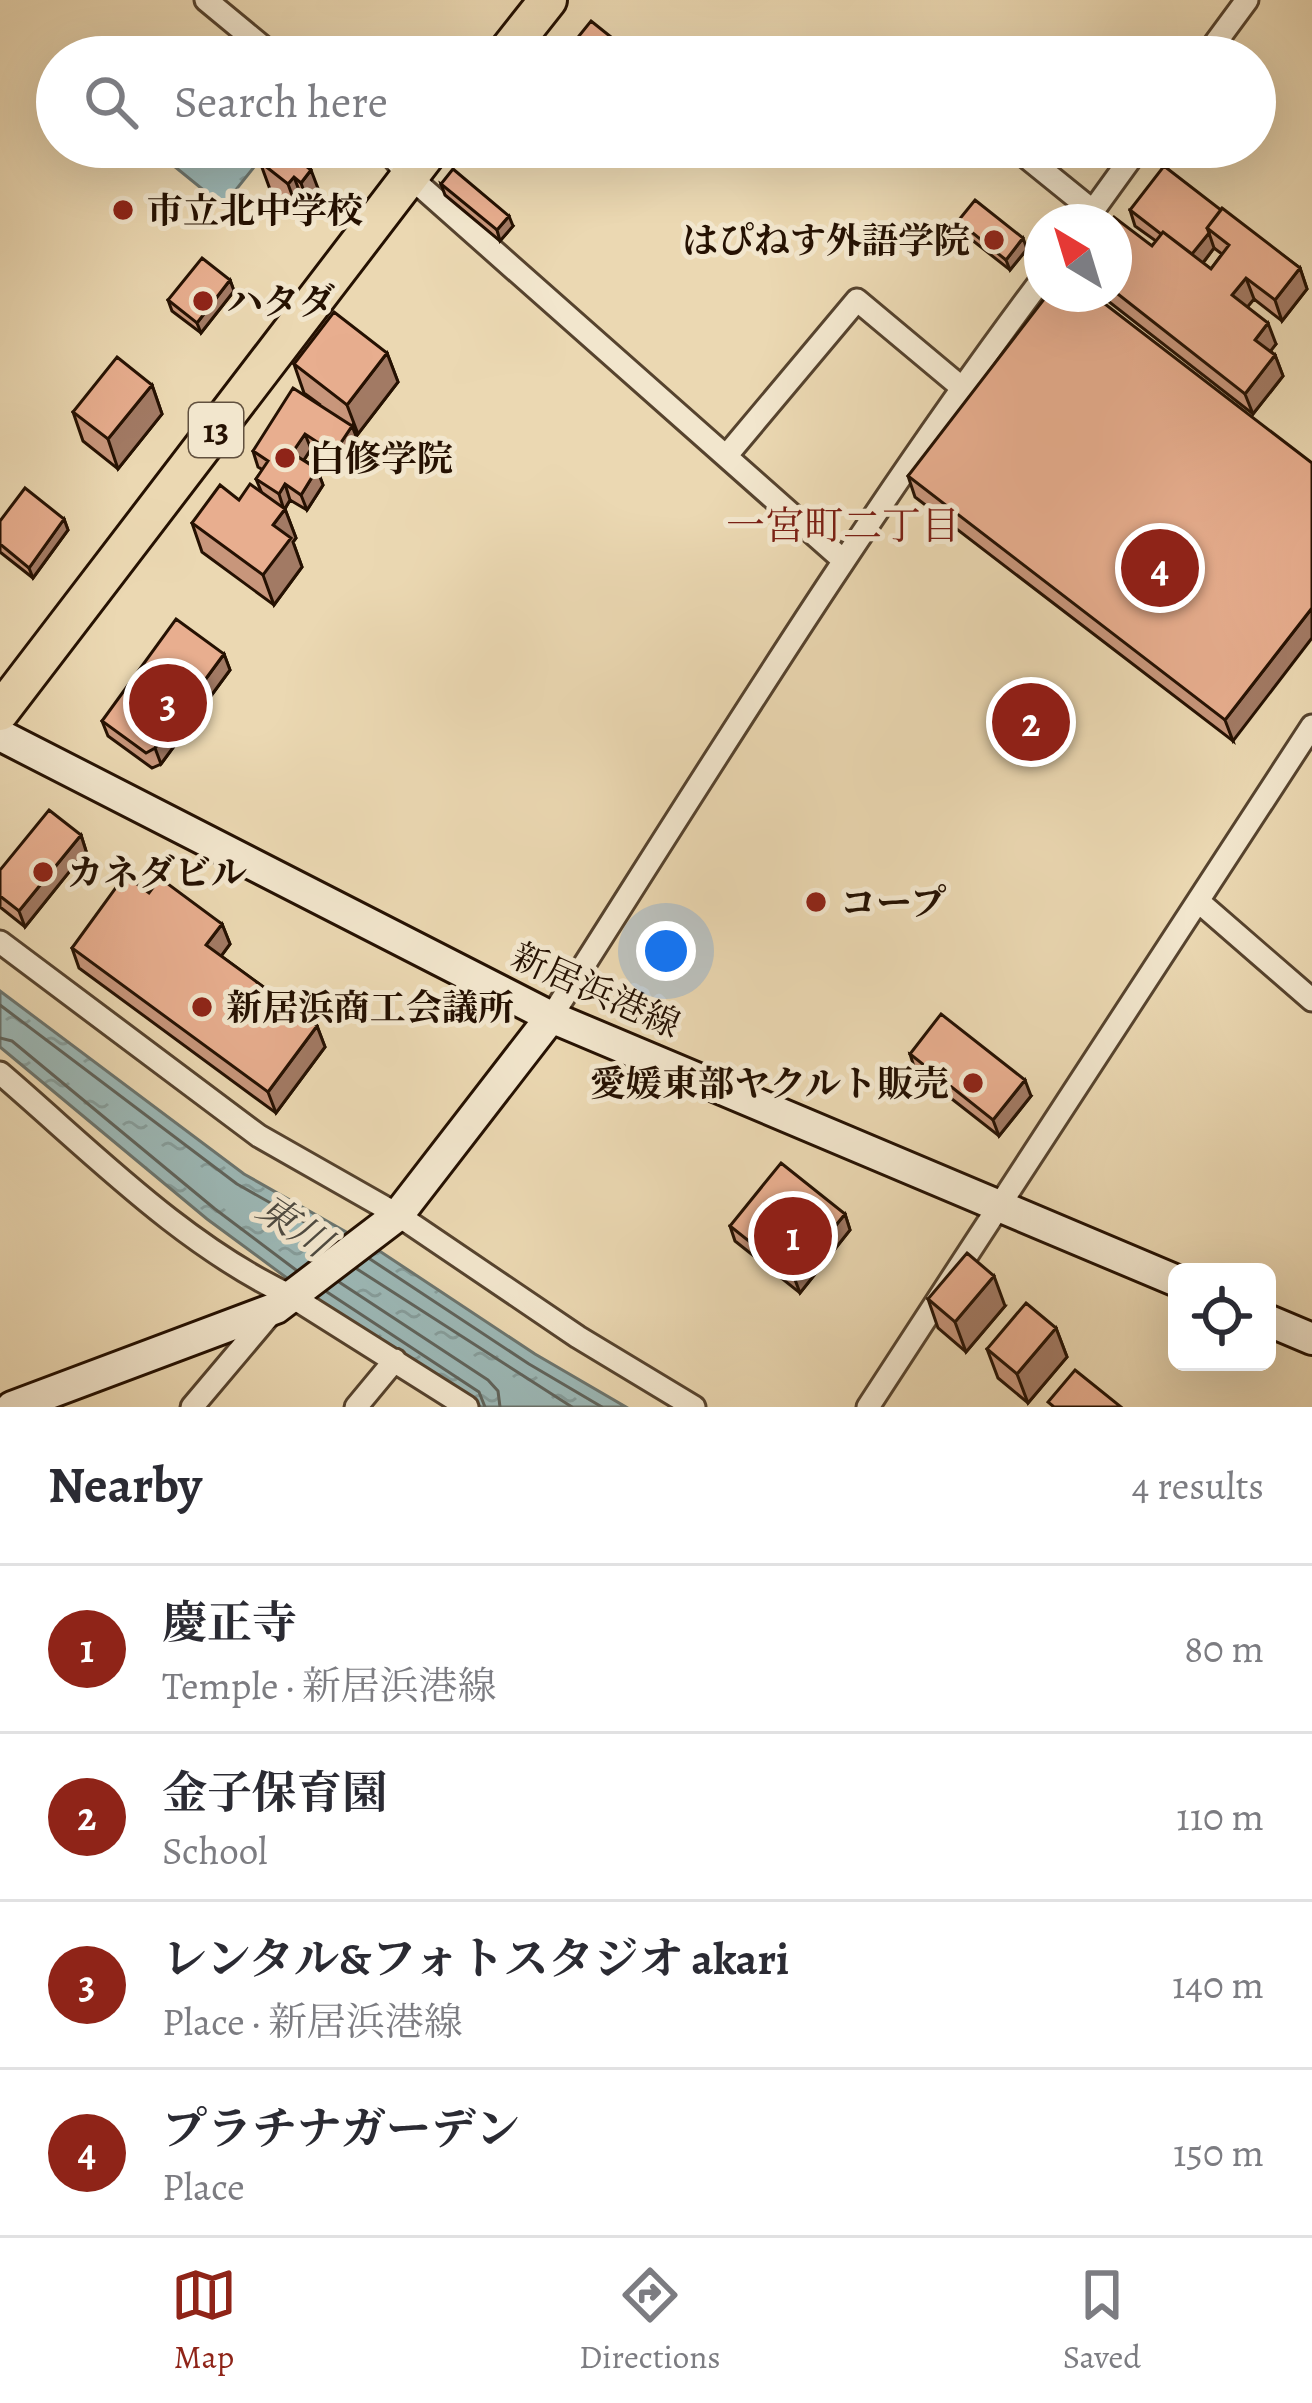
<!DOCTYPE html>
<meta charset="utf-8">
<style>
body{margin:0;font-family:Alegreya,"Noto Serif JP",serif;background:#f7f7f7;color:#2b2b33}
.controls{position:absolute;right:36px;bottom:36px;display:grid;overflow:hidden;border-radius:18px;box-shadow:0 12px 48px #0002}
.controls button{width:108px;height:108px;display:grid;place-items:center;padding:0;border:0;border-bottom:3px solid #e1e1e2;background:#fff;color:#2b2b33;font:60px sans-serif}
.compass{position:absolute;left:1024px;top:204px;width:108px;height:108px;border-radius:50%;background:#fff;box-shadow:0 12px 48px #0002;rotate:322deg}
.you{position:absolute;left:666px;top:951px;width:42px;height:42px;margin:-30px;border:9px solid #fff;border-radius:50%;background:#1a73e8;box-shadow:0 0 0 18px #1a73e833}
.badge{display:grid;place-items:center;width:78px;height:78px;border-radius:50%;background:#8f2418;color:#fff;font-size:39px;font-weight:700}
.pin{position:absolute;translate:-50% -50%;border:6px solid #fff;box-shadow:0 3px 12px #0006}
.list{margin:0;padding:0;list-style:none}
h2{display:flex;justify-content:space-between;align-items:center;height:156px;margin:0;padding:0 48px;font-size:51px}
h2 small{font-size:39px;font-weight:400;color:#7c7c81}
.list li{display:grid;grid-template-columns:78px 1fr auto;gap:36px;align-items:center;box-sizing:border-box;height:168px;padding:0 48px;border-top:3px solid #e1e1e2}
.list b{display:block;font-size:45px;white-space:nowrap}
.list p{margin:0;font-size:39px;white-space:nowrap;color:#7c7c81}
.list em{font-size:39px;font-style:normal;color:#7c7c81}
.icon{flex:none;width:66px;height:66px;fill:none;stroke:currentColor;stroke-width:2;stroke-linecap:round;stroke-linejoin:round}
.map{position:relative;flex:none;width:1312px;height:1407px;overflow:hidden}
.search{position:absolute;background:#fff;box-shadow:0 12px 48px #0002;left:36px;right:36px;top:36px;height:132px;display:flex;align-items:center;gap:30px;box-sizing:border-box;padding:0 42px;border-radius:66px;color:#7c7c81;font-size:45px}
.sheet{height:828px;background:#fff}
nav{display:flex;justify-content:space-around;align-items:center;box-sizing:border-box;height:168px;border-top:3px solid #e1e1e2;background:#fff;font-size:33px;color:#7c7c81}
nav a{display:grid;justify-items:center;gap:6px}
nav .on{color:#8f2418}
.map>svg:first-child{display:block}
.water{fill:url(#water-ripples);stroke:#6c756e;stroke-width:3}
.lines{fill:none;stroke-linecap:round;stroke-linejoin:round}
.shore{stroke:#60645c;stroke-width:3}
.street-casing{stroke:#56432e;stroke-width:27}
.secondary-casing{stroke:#251102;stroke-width:36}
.primary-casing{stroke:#251102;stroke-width:42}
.street{stroke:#f2e6cd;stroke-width:21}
.secondary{stroke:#f2e6cd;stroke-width:30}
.primary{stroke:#ebd8b2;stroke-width:36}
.wall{fill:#c8967b;stroke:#251102;stroke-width:3;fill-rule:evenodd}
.shaded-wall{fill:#a27a64;stroke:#251102;stroke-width:3}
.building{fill:#e8ae8f;stroke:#251102;stroke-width:3}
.poi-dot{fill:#8f2418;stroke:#f2e6cd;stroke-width:4.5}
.labels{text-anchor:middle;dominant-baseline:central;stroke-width:10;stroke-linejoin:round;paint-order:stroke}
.shield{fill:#f2e6cd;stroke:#62513f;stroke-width:3}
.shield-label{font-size:33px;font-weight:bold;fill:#251102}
.poi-label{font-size:36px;font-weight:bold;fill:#251102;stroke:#f2e6cd;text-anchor:start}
.street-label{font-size:36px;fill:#251102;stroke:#f2e6cd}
.neighbourhood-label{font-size:39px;fill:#7a1f14;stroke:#f2e6cd}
.water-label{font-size:39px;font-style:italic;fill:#4f4b41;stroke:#f2e6cd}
</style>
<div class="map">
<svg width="1312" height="1407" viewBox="0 0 1312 1407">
<defs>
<pattern id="water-ripples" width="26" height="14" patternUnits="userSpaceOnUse" patternTransform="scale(3)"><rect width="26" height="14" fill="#9cb8b6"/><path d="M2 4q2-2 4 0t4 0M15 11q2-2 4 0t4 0" fill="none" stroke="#869d9b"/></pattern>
</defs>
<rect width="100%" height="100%" fill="#ebd8b2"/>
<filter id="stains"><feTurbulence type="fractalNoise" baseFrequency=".00167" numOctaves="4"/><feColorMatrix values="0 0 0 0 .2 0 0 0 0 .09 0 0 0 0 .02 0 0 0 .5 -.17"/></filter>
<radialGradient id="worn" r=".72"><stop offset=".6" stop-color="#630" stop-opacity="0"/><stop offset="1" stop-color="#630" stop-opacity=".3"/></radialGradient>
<path class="water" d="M181,147h89l-47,59 -54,-44z
M0,991l244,183 134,76 157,104 91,53h-145l-167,-109 -107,-79 -207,-172z"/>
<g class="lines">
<path class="shore" d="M0,1005l237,179 99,56
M0,1038l12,3 203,168 81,61
M370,1259l159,105 73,43
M357,1269l215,138
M339,1282l149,98 10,11 2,16
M327,1292l152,100 6,15"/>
<g class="street-casing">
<path id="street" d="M206,0l69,57
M1205,57l42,-57
M384,147l25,29 434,384
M1014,147l79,64
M1087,219l52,-72
M727,455l130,-155 104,87
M1198,901l114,99
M0,942l259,194 139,79 180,122 116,70
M551,1017c159,-249 314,-502 491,-738
M0,1073c91,78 181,171 291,223l176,111
M192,1407l81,-96
M356,1407l39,-47
M868,1407l444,-681"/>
</g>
<g class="secondary-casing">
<path id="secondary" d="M0,735l551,282 626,264
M1267,1320l45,19
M12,1407l264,-99 122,-93 153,-198"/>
</g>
<g class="primary-casing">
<path id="primary" d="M503,57l45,-57
M0,712l432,-565"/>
</g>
<use href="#street" class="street"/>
<use href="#secondary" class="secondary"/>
<use href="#primary" class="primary"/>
</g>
<path class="wall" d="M272,147l50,52 -11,13 -6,-6 -6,8 -28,-22 -11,-30z
M546,147h35l-13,17z
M441,184l72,42 -13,15 -55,-46z
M1130,210h91l79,58 7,21 -25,32 -28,-22 -7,8 29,37 -6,7 5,4 8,21 -30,38 -154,-120h15v-72l38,24 4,-5 -21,-15zM1214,248l8,6 -11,15 -8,-6z
M958,221l69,28 -17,21 -48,-38z
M230,280l4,11 -33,42 -29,-22 -4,-11z
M1092,294l141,447 -318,-244 -7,-21z
M387,353l11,29 -40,52 -4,-3 4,10 -18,27 -29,-19 -7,11 13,9 6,16 -16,25 -17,-10 -5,9 11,29 -3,4 9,25 -28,38 -72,-53 -10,-29 69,-32 -5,-12 7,-9 -5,-3 -5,-16 66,-47 -15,-11 -10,-29z
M152,385l10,29 -44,55 -35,-28 -10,-29z
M64,519l4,11 -35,48 -33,-26v-31z
M224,654l6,16 -69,94 -9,4 -44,-32 -6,-15z
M81,835l5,16 -61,76 -25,-20v-37z
M149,893l73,31 8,20 -9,12 96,70 8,21 -49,66 -197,-145 -7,-20z
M910,1054l121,42 -32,40 -84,-66z
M845,1214l5,16 -50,63 -65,-52 -5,-15z
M928,1299l77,7 -39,46 -28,-24z
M1056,1328l11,29 -39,46 -30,-25 -11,-29z"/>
<path class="shaded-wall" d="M569,147h12l-13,17 -4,-11z
M311,170l11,29 -11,13 -10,-29z
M294,177l11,29 -6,8 -11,-30z
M509,216l4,10 -13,15 -3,-11z
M1209,233l5,15 -18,24 -6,-16z
M1023,238l4,11 -17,21 -4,-10z
M1300,268l7,21 -25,32 -7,-21z
M1246,278l8,21 -14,17 -8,-21z
M230,280l4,11 -33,42 -4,-10z
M1268,323l8,21 -13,17 -8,-21z
M387,353l11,29 -40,52 -11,-29z
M1275,355l8,21 -30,38 -8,-20z
M152,385l10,29 -44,55 -10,-30z
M352,426l6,15 -18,27 -6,-15z
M305,434l6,15 -13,20 -6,-16z
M317,469l6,16 -16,25 -6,-15z
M285,484l5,16 -6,10 -5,-16z
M285,509l11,29 -3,4 9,25 -28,38 -11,-30 10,-50z
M64,519l4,11 -35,48 -4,-10z
M1312,608v30l-79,103 -8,-21z
M224,654l6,16 -69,94 -6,-16z
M81,835l5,16 -61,76 -6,-16z
M222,924l8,20 -16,22 -8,-21z
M317,1026l8,21 -49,66 -8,-21z
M1025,1080l6,16 -32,40 -6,-16z
M845,1214l5,16 -50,63 -6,-16z
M994,1276l11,30 -39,46 -11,-30z
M1056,1328l11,29 -39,46 -11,-29z"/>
<path class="building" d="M591,21l45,36h-74z
M540,40l22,17h-36z
M272,147h10l29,23 -10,13 -7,-6 -6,7 -28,-22z
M1164,166l57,44 -14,18 2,5 -17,21 -29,-22 -2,2 -31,-24z
M453,169l56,47 -12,14 -56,-46z
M975,200l48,38 -17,22 -48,-39z
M1222,208l78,60 -25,32 -29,-22 -14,17 36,28 -13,17 20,15 -30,39 -131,-103v-69h-4l4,-5 38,29 11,-14 48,37 18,-24 -22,-17z
M202,258l28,22 -33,43 -29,-23z
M1048,294h44l220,169v145l-87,112 -317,-244z
M334,312l53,41 -40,52 -53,-41z
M117,357l35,28 -44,54 -35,-27z
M293,388l59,38 -18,27 -29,-19 -13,19 25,16 -16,26 -16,-11 -6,10 -23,-15 12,-18 -15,-10z
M250,484l35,25 -12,16 18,13 -28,37 -71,-52 28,-38 19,15z
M25,488l39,31 -35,49 -29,-24v-23z
M176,619l48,35 -69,94 -9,5 -44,-32z
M49,810l32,25 -62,76 -19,-15v-26z
M125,875l24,18 11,-15 62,46 -16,21 111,81 -49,66 -196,-144z
M941,1014l84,66 -32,40 -83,-66z
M781,1163l64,51 -51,63 -64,-51z
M967,1253l27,23 -39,46 -27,-23z
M1026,1303l30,25 -39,46 -30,-25z
M1075,1370l46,37h-67l-6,-5z"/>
<g class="poi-dot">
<circle cx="123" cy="210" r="12"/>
<circle cx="994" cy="240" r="12"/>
<circle cx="203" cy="301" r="12"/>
<circle cx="285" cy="458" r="12"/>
<circle cx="43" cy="872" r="12"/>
<circle cx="816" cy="902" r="12"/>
<circle cx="202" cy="1007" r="12"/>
<circle cx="973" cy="1083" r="12"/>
</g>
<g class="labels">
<rect class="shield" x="189" y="403" width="54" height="54" rx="9"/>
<g class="shield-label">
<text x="216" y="430">13</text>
</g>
<g class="poi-label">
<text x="147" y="210">市立北中学校</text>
<text x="970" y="240" text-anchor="end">はぴねす外語学院</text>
<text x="227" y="301">ハタダ</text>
<text x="309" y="458">白修学院</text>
<text x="67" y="872">カネダビル</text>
<text x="840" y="902">コープ</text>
<text x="226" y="1007">新居浜商工会議所</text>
<text x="949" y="1083" text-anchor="end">愛媛東部ヤクルト販売</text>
</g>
<g class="street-label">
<text transform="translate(596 990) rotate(24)">新居浜港線</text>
</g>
<g class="neighbourhood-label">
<text x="843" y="525">一宮町二丁目</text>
</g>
<g class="water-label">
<text transform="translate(294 1225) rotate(34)">東川</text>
</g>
</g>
<rect width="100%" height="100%" filter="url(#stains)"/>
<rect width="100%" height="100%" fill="url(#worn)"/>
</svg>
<div class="controls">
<button><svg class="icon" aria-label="locate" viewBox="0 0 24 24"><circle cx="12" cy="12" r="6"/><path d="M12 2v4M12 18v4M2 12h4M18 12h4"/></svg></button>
</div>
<svg class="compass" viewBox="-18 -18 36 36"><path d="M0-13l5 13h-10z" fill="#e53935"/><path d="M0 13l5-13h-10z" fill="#7c7c81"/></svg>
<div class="you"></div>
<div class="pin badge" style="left:793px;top:1236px">1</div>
<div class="pin badge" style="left:1031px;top:722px">2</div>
<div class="pin badge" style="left:168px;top:703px">3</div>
<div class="pin badge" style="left:1160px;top:568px">4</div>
<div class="search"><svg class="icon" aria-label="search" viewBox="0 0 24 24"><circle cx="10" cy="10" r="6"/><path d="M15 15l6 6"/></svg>Search here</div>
</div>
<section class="sheet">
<h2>Nearby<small>4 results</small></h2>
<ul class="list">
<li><span class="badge">1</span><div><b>慶正寺</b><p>Temple · 新居浜港線</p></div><em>80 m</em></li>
<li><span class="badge">2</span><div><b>金子保育園</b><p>School</p></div><em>110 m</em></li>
<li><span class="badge">3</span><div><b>レンタル&amp;フォトスタジオ akari</b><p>Place · 新居浜港線</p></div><em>140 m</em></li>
<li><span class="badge">4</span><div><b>プラチナガーデン</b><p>Place</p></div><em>150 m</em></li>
</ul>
</section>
<nav>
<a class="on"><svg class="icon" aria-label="map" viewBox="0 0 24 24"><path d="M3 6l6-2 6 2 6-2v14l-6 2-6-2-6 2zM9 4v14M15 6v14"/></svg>Map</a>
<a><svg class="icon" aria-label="directions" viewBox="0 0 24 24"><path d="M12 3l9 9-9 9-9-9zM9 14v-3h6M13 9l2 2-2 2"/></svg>Directions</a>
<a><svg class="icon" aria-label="saved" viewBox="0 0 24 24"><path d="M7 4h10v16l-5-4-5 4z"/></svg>Saved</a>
</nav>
